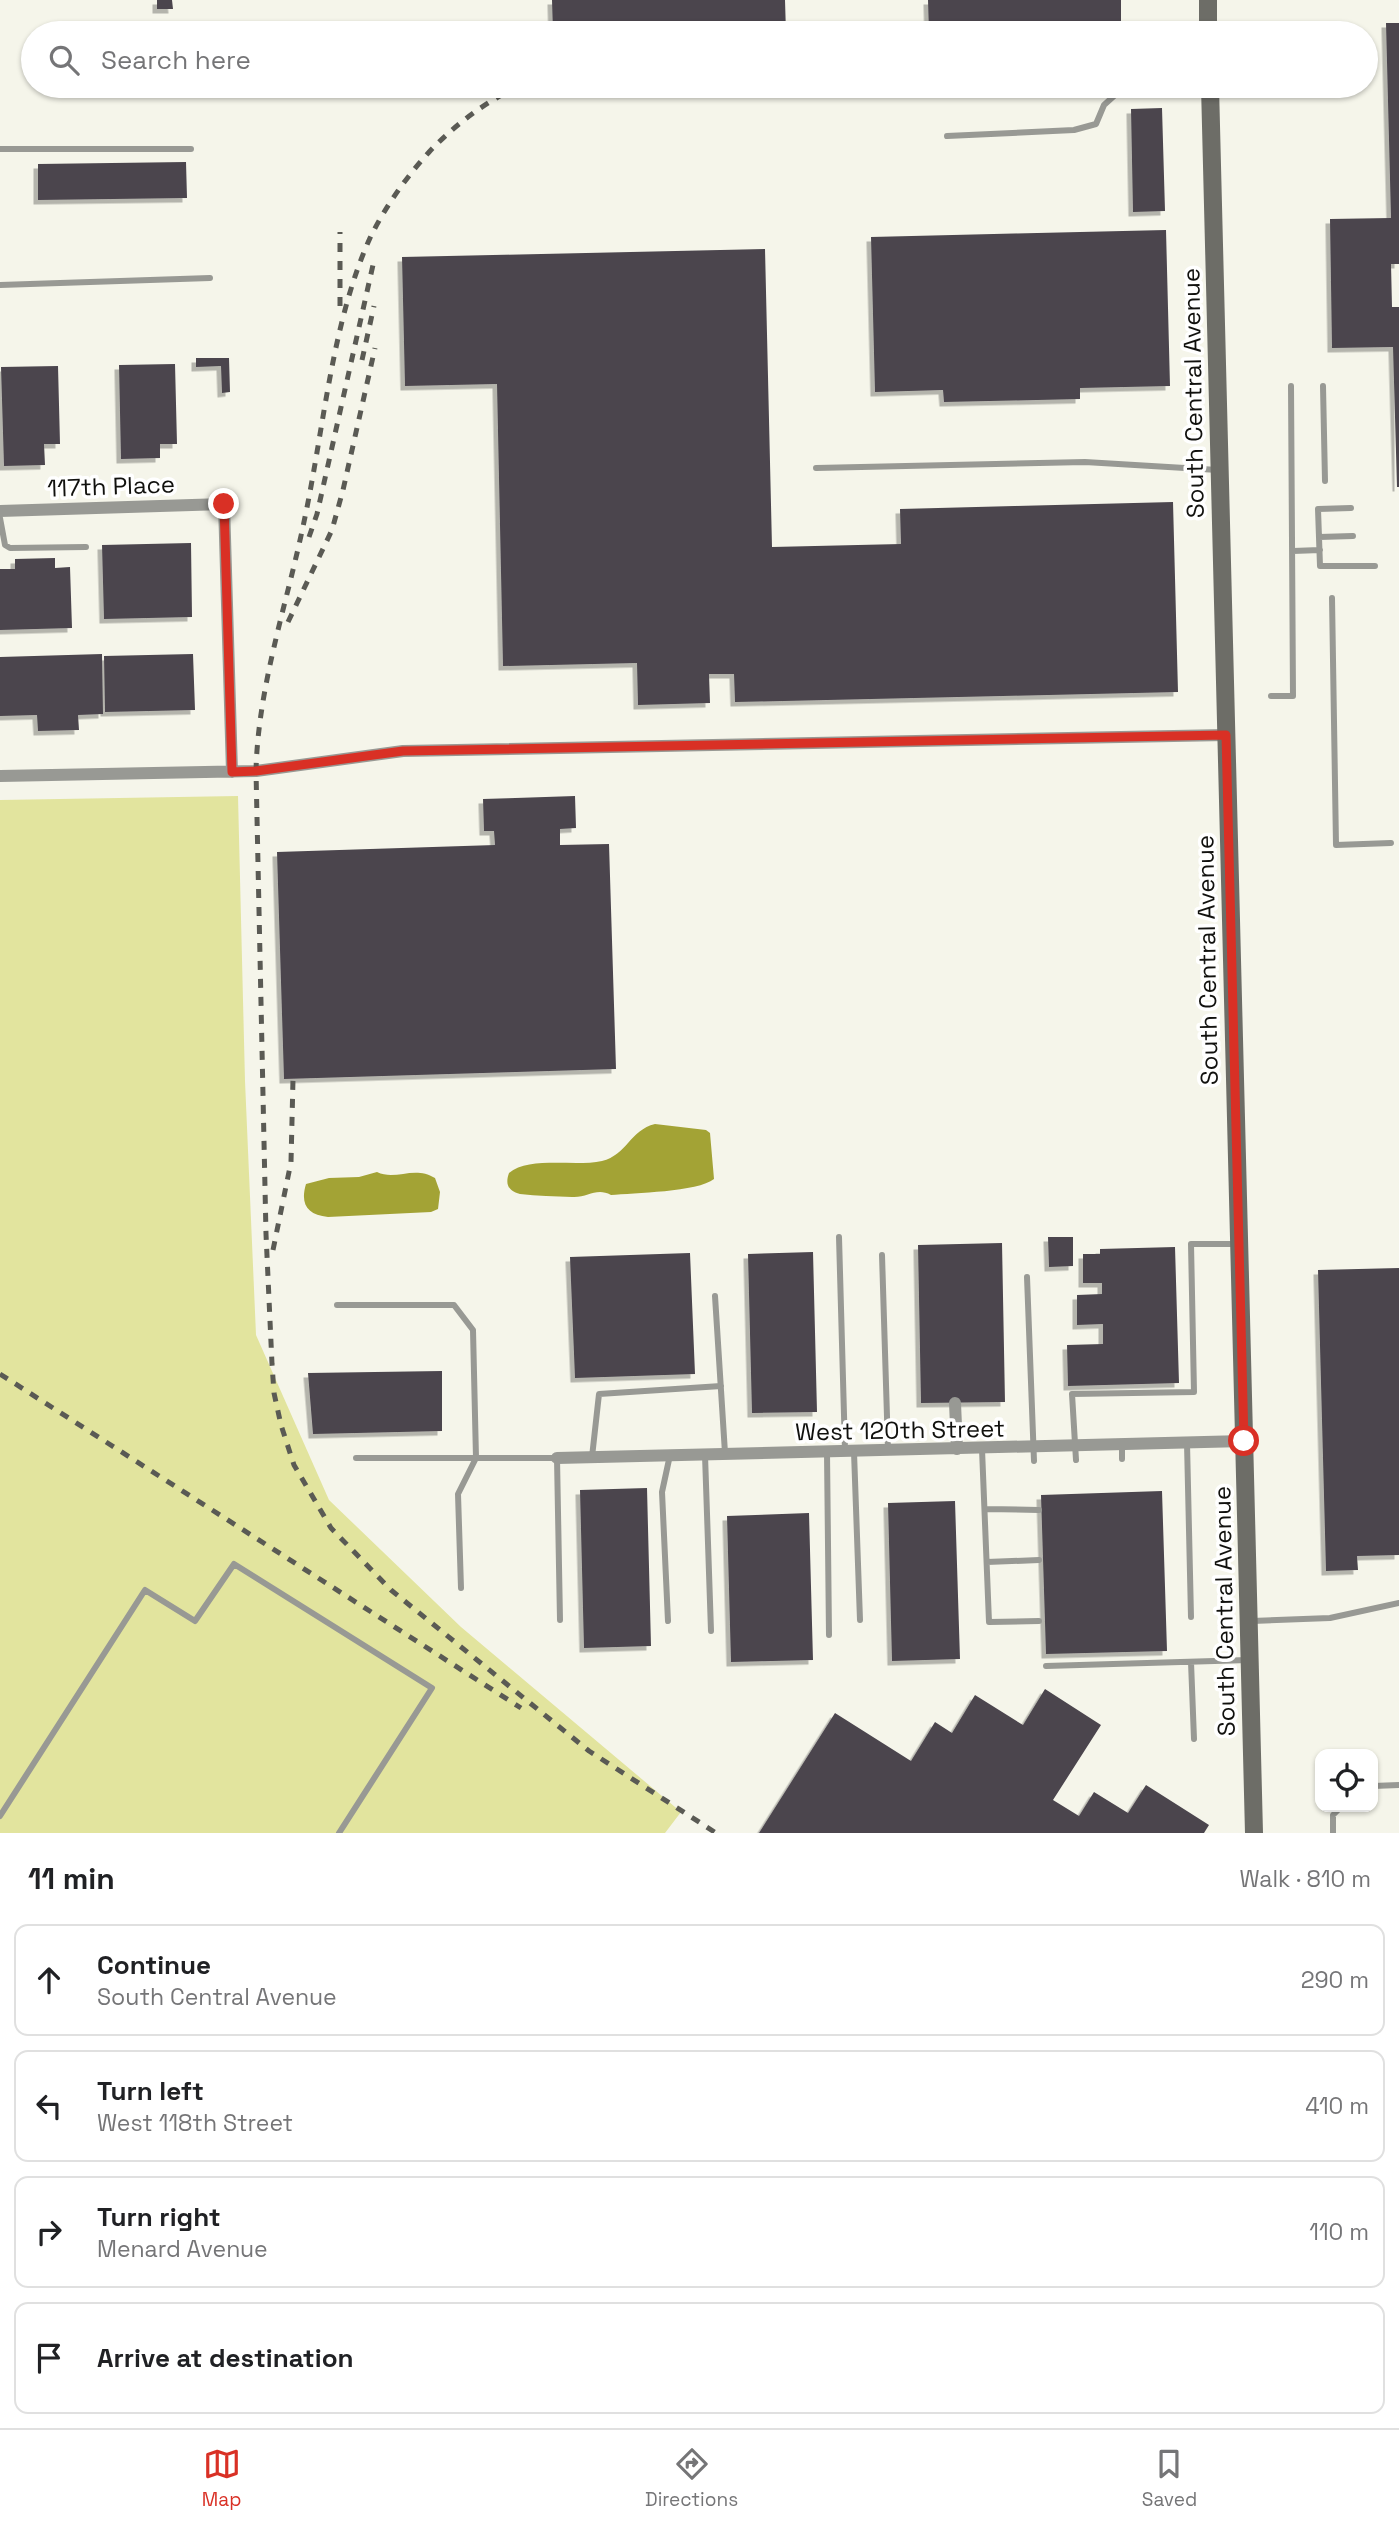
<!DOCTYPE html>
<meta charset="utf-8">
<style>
body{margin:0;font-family:"Space Grotesk",sans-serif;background:#f2f2f2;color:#202124}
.controls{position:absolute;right:21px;bottom:21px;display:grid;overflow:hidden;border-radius:14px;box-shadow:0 2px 5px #0004}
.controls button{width:63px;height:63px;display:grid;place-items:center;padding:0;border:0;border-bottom:2px solid #e0e0e0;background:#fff;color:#202124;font:35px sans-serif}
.stop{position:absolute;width:21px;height:21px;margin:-16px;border:5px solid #d93025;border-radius:50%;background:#fff}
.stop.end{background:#d93025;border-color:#fff;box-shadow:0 2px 7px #0008}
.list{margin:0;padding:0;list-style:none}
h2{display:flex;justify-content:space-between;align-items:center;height:91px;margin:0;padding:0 28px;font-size:30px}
h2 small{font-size:23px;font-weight:400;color:#757577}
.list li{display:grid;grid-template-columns:46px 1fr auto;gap:21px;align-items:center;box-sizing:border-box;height:112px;margin:0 14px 14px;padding:0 14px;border:2px solid #e0e0e0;border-radius:14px}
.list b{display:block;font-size:26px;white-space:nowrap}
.list p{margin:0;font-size:23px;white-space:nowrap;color:#757577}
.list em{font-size:23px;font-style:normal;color:#757577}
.icon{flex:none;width:38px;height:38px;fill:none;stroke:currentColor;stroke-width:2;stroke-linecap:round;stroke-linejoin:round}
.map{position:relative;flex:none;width:1399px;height:1833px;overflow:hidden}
.search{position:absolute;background:#fff;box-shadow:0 2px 5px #0004;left:21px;right:21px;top:21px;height:77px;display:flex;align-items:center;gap:18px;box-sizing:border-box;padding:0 24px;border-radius:38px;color:#757577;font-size:26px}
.sheet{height:595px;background:#fff}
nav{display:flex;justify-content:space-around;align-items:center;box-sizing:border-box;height:98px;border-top:2px solid #e0e0e0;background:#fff;font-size:19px;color:#757577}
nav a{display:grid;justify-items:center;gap:4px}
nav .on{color:#d93025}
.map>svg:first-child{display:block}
.green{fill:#e2e49e}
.water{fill:#a3a335}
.building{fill:#4b454d;filter:url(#shadow)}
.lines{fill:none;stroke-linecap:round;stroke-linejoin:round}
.lane{stroke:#989994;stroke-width:6}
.street{stroke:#989994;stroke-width:12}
.secondary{stroke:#6d6d67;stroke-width:18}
.rail{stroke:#5a5a54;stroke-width:5;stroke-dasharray:9 9;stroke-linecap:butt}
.route{stroke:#d93025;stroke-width:9}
.labels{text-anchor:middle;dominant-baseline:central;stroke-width:7;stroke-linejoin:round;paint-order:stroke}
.street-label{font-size:24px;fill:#11110e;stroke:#fff}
</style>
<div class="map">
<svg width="1399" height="1833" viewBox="0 0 1399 1833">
<defs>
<filter id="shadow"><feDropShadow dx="-4.5" dy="4.5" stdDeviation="0" flood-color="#0004"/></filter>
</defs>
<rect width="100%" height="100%" fill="#f5f5ea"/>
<path class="green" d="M238,796l7,285 11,254 73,165 132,127 220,185 -16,21h-665v-1033z"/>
<path class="water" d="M655,1124l51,6 4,3 4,46c-16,13 -81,14 -103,16 -15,-8 -23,3 -39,2 -17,-1 -35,-1 -52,-3 -12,-3 -15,-10 -11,-21 20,-17 67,-6 93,-12 25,-6 28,-31 53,-37z
M377,1172c19,9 37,-7 58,6l5,14 -2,17 -7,3 -103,5c-21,-2 -28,-13 -22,-33l23,-6 30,-1z"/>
<path class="building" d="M157,0h15l1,9h-16z
M552,0h233l1,33h-233z
M928,0h193v33h-192z
M1386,23h13v241h-8l1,43h7v180h-2l-4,-140 -61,1 -2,-129 61,-1z
M1162,108l3,103 -32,1 -2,-103z
M186,162l1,36 -149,2v-36z
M1166,230l4,156 -90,2v11l-136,3 -1,-12 -68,2 -4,-155z
M765,249l7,298 129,-3 -1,-35 273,-7 5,190 -443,10 -1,-28h-25l1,29 -72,2 -1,-42 -134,3 -6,-282 -92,2 -3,-129z
M196,358h33l1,34 -8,1 -1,-27 -25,1z
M175,364l2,80h-17v14l-39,1 -2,-94z
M58,366l2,78h-16l1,21 -41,1 -3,-99z
M191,543l1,74 -88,2 -2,-74z
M55,558v10l15,-1 2,61 -72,2v-61h15v-10z
M102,654l1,60 -25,1 1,15 -41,1 -1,-16 -37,1v-59z
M193,654l2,56 -90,2 -1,-56z
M575,796l1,32 -16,1v16l49,-1 7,225 -332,10 -7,-227 218,-7 -1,-14h-10l-1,-32z
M1048,1237h25v29l-24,1z
M1002,1243l3,159 -84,1 -3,-158z
M1175,1247l4,136 -111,3 -1,-41 36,-1v-20l-26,1v-30l25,-1v-11h-19v-29h17v-5z
M813,1252l4,160 -65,1 -4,-159z
M690,1253l5,121 -120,4 -5,-121z
M1399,1268v287l-42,1 1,14 -32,1 -8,-301z
M442,1371v60l-129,3 -5,-61z
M647,1488l4,158 -67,2 -4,-158z
M1162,1491l5,160 -121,3 -5,-159z
M955,1501l5,158 -68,2 -4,-158z
M809,1513l4,147 -82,2 -4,-146z
M1045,1689l56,36 -48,75 26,16 15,-24 34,21 18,-28 63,40 -5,8h-445l76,-120 76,48 24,-39 17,11 23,-38 48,30z"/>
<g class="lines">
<path class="lane" d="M947,136l127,-6 22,-6 8,-19 21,-19
M0,149h191
M0,285l210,-7
M1323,386l2,95
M816,468l269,-6 133,8
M1351,508l-33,1 2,57h55
M0,518l5,27 5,3 76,-1
M1319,537l34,-1
M1293,551l27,-1
M1332,598l4,247 55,-2
M1271,696h22l-2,-310
M839,1237l6,213
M882,1255l6,194
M1027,1277l7,184
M715,1296l10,157
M337,1305h117l19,25 3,128 -18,36 3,94
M1187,1443l4,174
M1122,1445v14
M982,1449l7,173 50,-1
M854,1452l6,168
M827,1453l2,182
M705,1455l6,176
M592,1457l7,-63 122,-8
M356,1458h201l3,162
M1076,1460l-4,-66 122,-2 -3,-148h47
M985,1509l54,1
M987,1562l52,-2
M668,1621l-6,-129 8,-37
M1252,1621l78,-3 69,-15
M1191,1662l3,77
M1046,1666l202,-6
M1373,1786l26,-1
M0,1816l145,-226 50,31 39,-57 198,124 -93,145
M1333,1833v-18l8,-8"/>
<path class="street" d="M0,511l224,-7 8,268
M0,776l256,-5 147,-20 823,-16
M955,1403l2,46
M557,1458l687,-17"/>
<path class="secondary" d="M1208,0v33
M1210,86l44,1747"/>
<path class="rail" d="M520,86c-34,15 -64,38 -90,65 -23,25 -45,56 -60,87 -38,84 -46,189 -65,279 -17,84 -47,168 -49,254l10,463 6,130 2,29 7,32 13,40 37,63 60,62 198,161 127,82
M340,306v-74
M362,360l12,-54
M309,537l8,-23 56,-249
M288,622l44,-92 11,-40 32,-142
M273,1250l18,-88 2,-83
M0,1374l521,334"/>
</g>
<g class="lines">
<path class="route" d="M224,504l8,268 24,-1 147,-20 823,-16 18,706"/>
</g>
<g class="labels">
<g class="street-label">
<text transform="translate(1193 393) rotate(-91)">South Central Avenue</text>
<text transform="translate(111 486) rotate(-2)">117th Place</text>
<text transform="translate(1207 960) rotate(-91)">South Central Avenue</text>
<text transform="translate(900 1430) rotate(-1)">West 120th Street</text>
<text transform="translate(1224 1611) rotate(-91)">South Central Avenue</text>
</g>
</g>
</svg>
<div class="controls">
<button><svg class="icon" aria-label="locate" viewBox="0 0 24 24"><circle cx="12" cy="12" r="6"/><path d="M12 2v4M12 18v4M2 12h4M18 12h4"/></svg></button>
</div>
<div class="stop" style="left:1244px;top:1441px"></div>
<div class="stop end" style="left:224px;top:504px"></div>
<div class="search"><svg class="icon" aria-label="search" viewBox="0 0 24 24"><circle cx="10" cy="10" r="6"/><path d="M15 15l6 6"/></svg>Search here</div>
</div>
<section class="sheet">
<h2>11 min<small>Walk · 810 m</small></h2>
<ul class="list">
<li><svg class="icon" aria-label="ahead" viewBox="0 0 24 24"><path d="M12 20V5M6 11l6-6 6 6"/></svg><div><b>Continue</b><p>South Central Avenue</p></div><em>290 m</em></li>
<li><svg class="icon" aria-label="left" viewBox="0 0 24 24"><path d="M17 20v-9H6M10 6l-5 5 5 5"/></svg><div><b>Turn left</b><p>West 118th Street</p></div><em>410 m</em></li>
<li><svg class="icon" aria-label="right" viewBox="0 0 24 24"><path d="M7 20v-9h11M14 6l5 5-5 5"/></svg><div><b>Turn right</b><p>Menard Avenue</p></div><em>110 m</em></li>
<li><svg class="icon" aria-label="arrive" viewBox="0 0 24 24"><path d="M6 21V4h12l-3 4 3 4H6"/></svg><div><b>Arrive at destination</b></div></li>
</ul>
</section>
<nav>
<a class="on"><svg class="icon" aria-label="map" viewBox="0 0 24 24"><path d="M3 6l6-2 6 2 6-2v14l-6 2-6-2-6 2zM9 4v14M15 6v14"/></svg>Map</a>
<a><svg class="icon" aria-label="directions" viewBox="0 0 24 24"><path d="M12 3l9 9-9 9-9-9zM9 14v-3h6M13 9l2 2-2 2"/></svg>Directions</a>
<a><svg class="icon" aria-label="saved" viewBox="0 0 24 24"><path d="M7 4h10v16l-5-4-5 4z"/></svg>Saved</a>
</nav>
